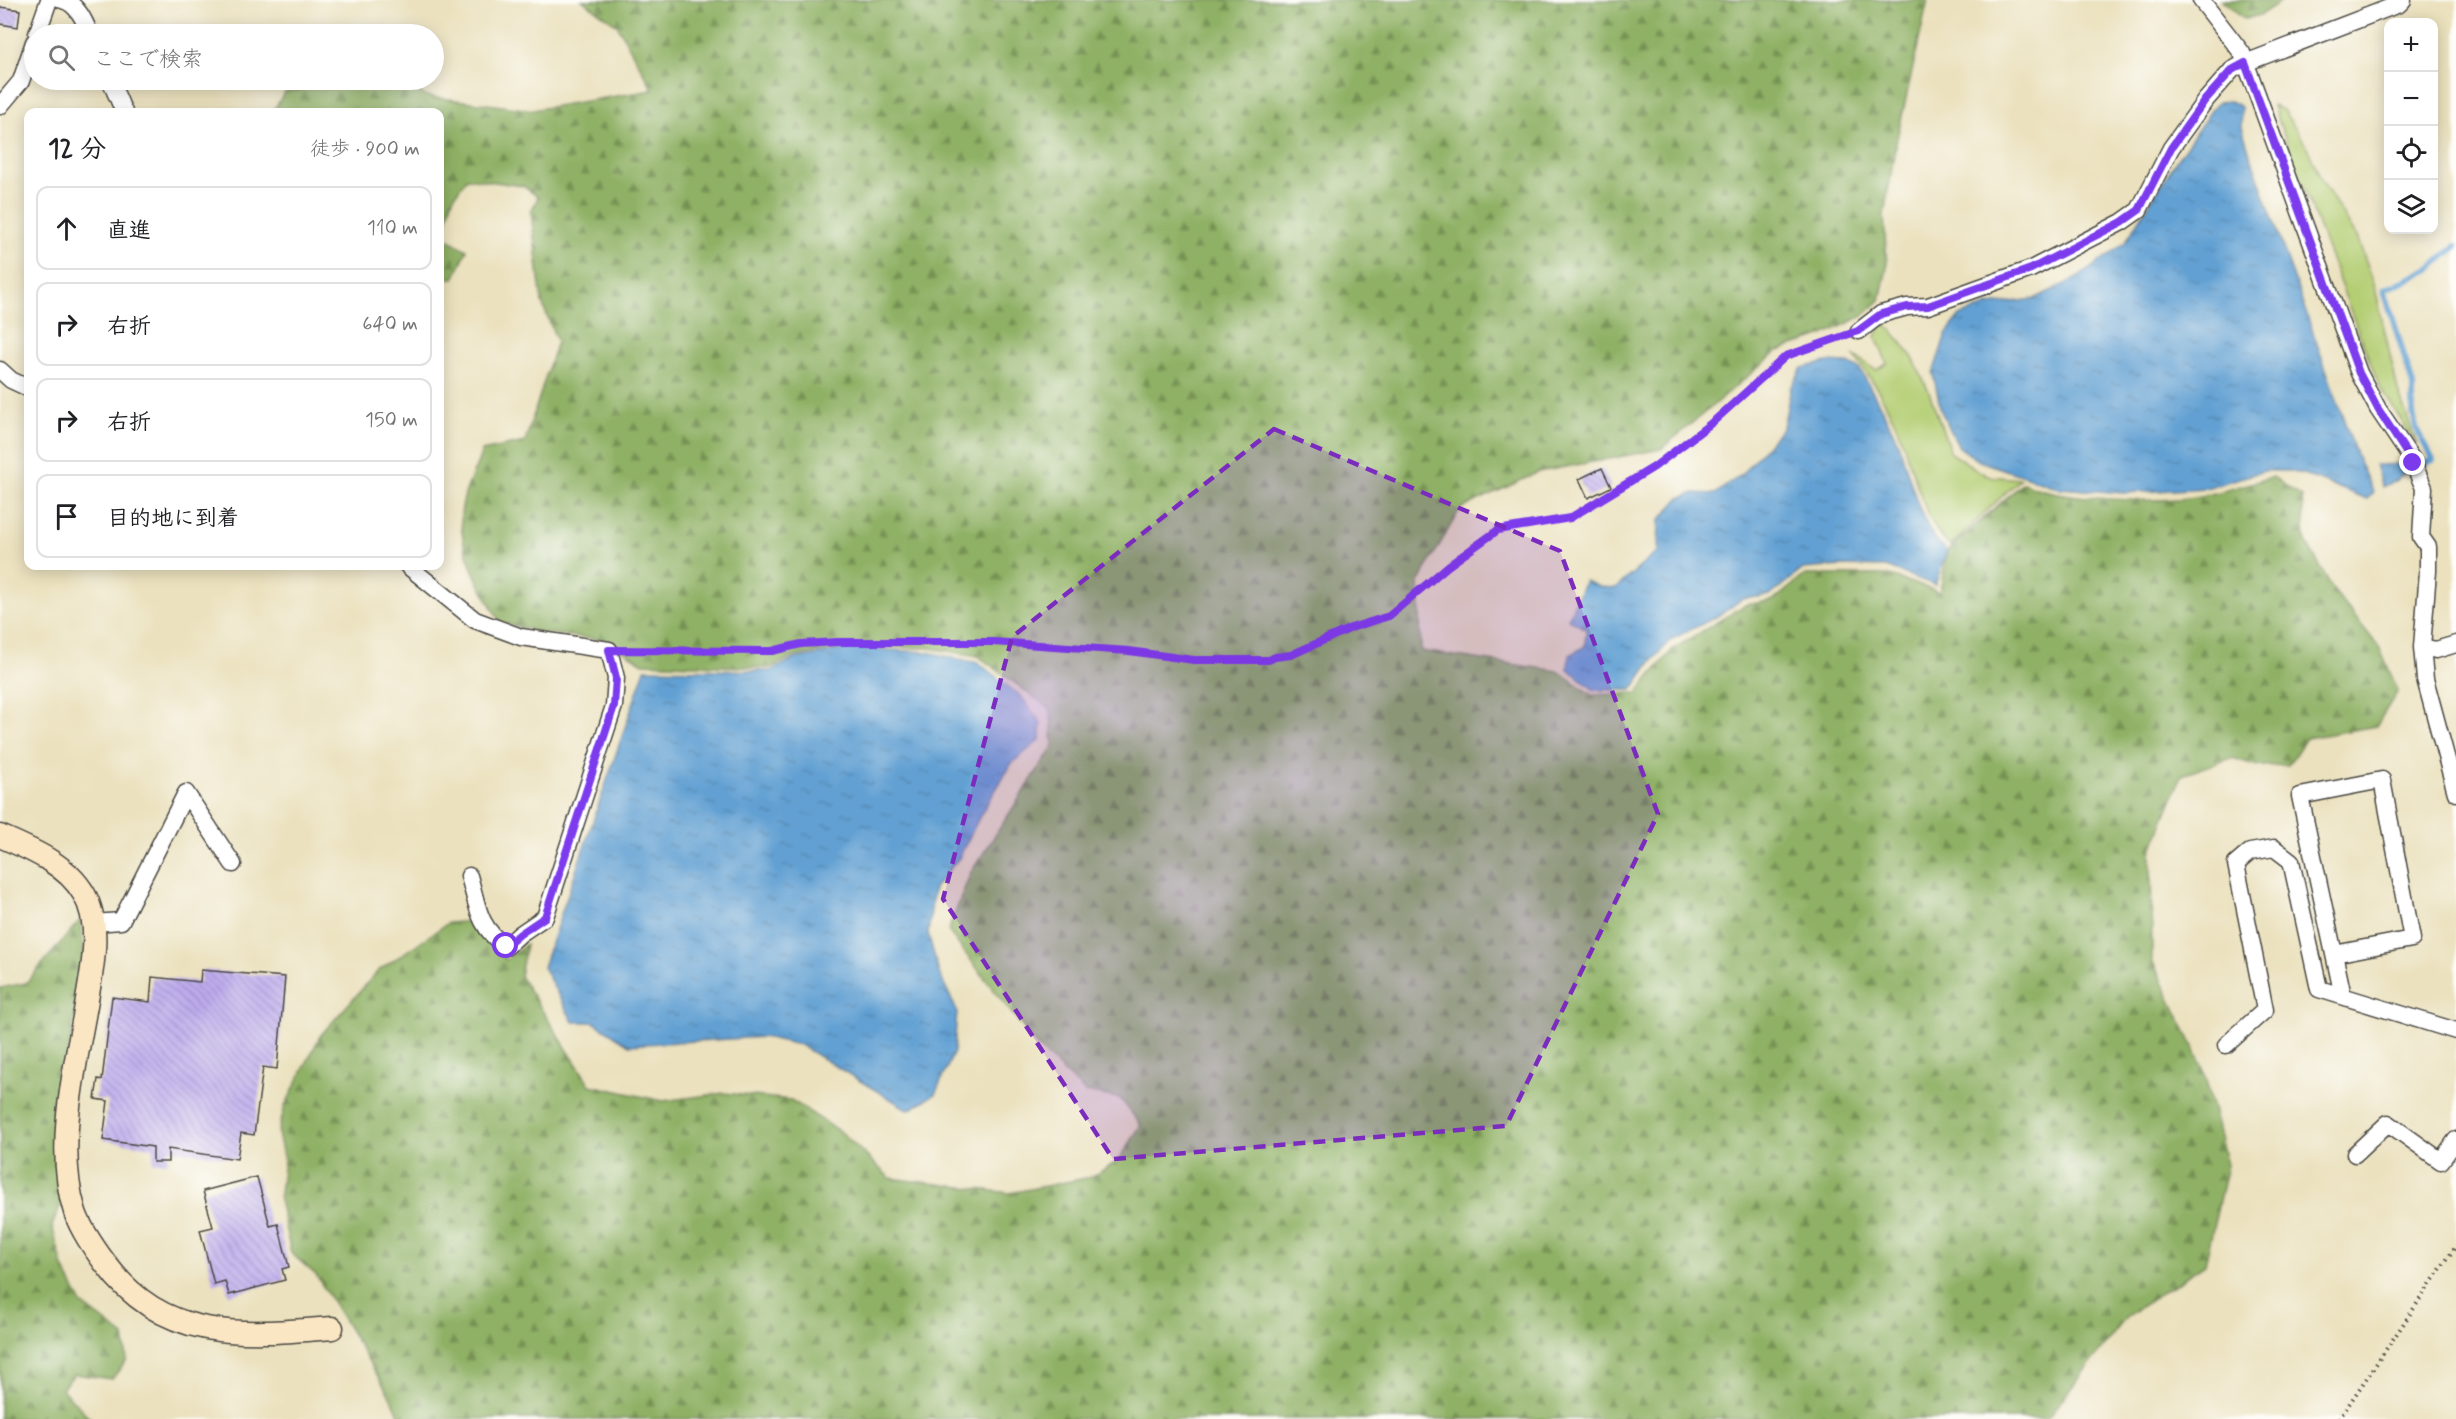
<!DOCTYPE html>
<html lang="ja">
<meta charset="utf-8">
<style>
body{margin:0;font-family:Mynerve,"Klee One",sans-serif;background:#f6f6f6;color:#202124}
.controls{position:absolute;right:18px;top:18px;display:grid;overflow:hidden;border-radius:12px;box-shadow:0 3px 15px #0003}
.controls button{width:54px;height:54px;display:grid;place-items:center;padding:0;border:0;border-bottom:2px solid #e0e0e0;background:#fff;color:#202124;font:30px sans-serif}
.stop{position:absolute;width:18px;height:18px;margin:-14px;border:4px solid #7c3aed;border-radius:50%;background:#fff}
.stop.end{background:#7c3aed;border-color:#fff;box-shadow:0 2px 6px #0008}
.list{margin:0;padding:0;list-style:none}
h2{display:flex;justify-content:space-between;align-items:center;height:78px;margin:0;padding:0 24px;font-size:26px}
h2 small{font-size:20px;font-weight:400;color:#757577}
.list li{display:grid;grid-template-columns:39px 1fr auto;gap:18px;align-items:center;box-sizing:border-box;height:84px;margin:0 12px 12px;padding:0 12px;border:2px solid #e0e0e0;border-radius:12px}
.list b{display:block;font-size:22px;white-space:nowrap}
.list em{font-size:20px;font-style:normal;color:#757577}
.icon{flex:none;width:33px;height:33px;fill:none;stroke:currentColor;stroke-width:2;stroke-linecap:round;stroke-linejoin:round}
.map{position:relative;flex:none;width:2456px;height:1419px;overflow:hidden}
.search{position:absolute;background:#fff;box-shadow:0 3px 15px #0003;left:24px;top:24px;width:420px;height:66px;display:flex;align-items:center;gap:15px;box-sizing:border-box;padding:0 21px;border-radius:33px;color:#757577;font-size:22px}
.panel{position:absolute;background:#fff;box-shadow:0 3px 15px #0003;left:24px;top:108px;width:420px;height:462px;border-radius:12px}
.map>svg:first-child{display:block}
.green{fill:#b4ce73;stroke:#707c4f;stroke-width:1.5}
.forest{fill:url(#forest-firs);stroke:#5d6e48;stroke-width:1.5}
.water{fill:url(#water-ripples);stroke:#46667f;stroke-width:1.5}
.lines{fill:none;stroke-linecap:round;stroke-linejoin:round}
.stream{stroke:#62a0d3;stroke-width:6}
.building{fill:url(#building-back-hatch)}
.street-casing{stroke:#484641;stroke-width:19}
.secondary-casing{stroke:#484641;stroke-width:25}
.path{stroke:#484641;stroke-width:4;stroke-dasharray:1.5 4.5;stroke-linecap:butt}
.street{stroke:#fff;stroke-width:16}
.secondary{stroke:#fbe6c4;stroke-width:22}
.route{stroke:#7c3aed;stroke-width:8}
.marked{fill:#7b2cbf;fill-opacity:0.2;stroke:#7b2cbf;stroke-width:4.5;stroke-dasharray:12 8;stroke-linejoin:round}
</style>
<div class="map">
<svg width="2456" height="1419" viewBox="0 0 2456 1419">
<defs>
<pattern id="forest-firs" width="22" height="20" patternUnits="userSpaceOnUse" patternTransform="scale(1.5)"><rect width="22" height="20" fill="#8fb165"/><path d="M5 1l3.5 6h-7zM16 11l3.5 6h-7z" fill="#759053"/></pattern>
<pattern id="water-ripples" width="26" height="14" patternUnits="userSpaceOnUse" patternTransform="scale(1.5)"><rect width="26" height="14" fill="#62a0d3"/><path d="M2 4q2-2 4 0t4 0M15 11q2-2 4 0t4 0" fill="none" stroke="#5183ab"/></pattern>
<pattern id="building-back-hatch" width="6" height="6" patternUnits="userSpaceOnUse" patternTransform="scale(1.5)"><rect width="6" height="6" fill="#beacee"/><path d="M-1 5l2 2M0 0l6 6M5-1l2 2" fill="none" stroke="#9b8cc1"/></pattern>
</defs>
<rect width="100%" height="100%" fill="#fdfcf7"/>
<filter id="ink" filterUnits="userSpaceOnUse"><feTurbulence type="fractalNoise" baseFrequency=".0167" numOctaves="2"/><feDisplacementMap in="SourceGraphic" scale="12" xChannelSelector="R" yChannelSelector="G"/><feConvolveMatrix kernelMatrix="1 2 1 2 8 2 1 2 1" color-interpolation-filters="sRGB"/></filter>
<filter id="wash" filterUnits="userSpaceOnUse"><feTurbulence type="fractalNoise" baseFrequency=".008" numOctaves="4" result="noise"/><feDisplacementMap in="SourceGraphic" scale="24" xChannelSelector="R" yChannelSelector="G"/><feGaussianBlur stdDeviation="1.35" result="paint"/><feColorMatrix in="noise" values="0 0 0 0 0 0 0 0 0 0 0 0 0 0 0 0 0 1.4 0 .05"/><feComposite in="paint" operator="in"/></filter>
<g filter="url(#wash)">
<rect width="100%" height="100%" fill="#ebe1be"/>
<path class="green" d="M2273,106l10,4 22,33 18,40 34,54 17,46 24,108 19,54 -38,-59z
M1882,323l10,7 21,28 16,34 22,61 36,23 33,3 -70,67c-25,-19 -39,-86 -52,-116 -13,-30 -25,-50 -45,-75l23,15 11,-6 -11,-27z"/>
<path class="forest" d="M582,0h1346l-32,143 -12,72 3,53 -7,32 -17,16 -42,20 -43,15 -117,98 -122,23 -79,37 -41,72 2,70 137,20 34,24 45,-2 36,-44 72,-44 29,-5 31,-25h82l53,17 7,-41 76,-68c35,17 139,21 178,13 24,-4 48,-13 72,-19l29,20 3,43 29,51 45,56 19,44 -22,35 -70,12 -18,27 -30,1 -26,-8 -50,17 -31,77 1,108 51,108 24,97 -22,99 -77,51 -81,104h-1646l-9,-20 -76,-124 -25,-22 -12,-53 5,-39 -6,-28 7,-27 35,-70 58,-65 70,-48 23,-2 35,39 20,-16 -6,32 70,109 73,16 61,-8 67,7 51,33 48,45 120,15 81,-16 28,-16 22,-36 -21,-27 -35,-6 -47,-45 -90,-116 23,-59 82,-125 -2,-37 -73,-54 -50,-8 -79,-2 -56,11 -24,11 -126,-5 -37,-23 -63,-7 -43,-11c-18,-32 -39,-66 -39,-104 0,-23 14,-47 21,-67l43,-9 32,-101 -15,-38 -11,-91 7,-15 -15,-11 -56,-8 -14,20 -11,38 25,14 -13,29 -14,-3v-164h-164l-1,-4 10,-16c31,-5 63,-3 94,-8l4,-4h24l18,16 107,14 121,-20 -36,-65z
M2222,0h61l-23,15 -15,4z
M81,919l4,42 -29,156 5,87 -9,22 11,41 19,37 42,32 3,24 -15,19 -38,-5 -12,15 29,30h-91v-431l26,-5z"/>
<path class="water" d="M2230,101l11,6 1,20 8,27 107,303 16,35 -6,7 -61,-24 -17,-4h-25l-58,17 -83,5 -64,-5 -80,-27 -20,-14 -18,-36 -8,-38 13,-39 14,-18 29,-11 45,-6 43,-21 48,-35 51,-82 41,-59z
M1827,362l21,1 12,6c13,24 28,49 38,74 12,31 22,88 49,108l-12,34 -49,-18 -44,-1 -39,3 -32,26 -29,4 -22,16 -48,24 -21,23 -19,28h-38l-26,-21 1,-13 16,-10 1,-17 -18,-10 17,-38 15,6 16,1 42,-37 1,-30 20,-23 16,-5 20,1 26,-19 42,-48 8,-39 11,-20z
M2405,464l2,7 -12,10 -13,6 -7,-22z
M850,648l77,4 51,11 43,33 20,27 -1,17 -28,23 -31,51 -22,44 -25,30 -6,45 11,40 18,38 -3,41 -19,42 -26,16 -109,-65 -36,-8 -135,8 -35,-23h-21l-30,-55 102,-298 125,2 24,-12z"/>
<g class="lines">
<path class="stream" d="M2418,466l15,-6 -17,-32 -3,-15v-28l-29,-95 46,-21 26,-23"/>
</g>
<g id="blocks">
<path class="building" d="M0,7l20,3 -2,17 -18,-3z
M1602,468l9,19 -23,11 -9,-19z
M201,970l84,7 -8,92 -14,-2 -9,68 -13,-2 -4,26 -69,-10v13h-15v-15l-50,-7 5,-39 -13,-2 3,-20 4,1 10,-83 38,5 2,-25 48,5z
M257,1177l13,49 8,-2 11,43 -7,2 3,11 -56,15 -4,-14 -11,3 -14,-54 13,-3 -10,-36z"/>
</g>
</g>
<g filter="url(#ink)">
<use href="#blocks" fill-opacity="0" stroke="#484641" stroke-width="1.5"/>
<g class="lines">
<g class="street-casing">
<path id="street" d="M62,0c15,3 23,22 28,34
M2201,0l41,53 117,320 19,36 33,49 13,30 -3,49 7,10v24l-6,76 3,32 31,114
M37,34l12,-34
M110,80l14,32
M0,106l21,-25 13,-39
M1859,331l22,-17 26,-7 21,-1 103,-37 91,-47 17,-12 32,-62 34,-47 27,-31 13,-7 154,-59 4,-4
M0,370l11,10 17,8
M408,566l67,54 46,17 88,13 7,28 -2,28 -69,211 -25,17 -14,13c-28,-20 -28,-40 -37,-71
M2422,647l14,3 20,-6
M94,923l27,-2 65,-128 47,71
M2334,954l78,-15 -30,-159 -82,16 43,200
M2226,1045l39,-35 -29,-146 14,-12 24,-4 17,13 28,128 137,42
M2355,1154l33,-31 53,38 15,-21"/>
</g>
<g class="secondary-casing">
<path id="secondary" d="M0,836c30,13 67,28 84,58 16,28 10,65 5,94 -11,70 -36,155 -14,224 6,18 19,36 30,51 59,80 138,72 227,65"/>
</g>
<path class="path" d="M625,650l147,1 29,-7 36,-1h156l136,8 65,9h75l6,-3 16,-2 60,-27 38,-12 59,-50 50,-37 72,-11 85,-51 60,-46 71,-65 58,-19
M2339,1419l117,-173"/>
<use href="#street" class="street"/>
<use href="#secondary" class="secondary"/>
</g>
</g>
<g class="lines" filter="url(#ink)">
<path class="route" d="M506,946l14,-12 25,-17 69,-211 2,-28 -7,-28 163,1 29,-7 36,-2h156l136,9 65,9h75l6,-3 16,-2 60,-27 38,-12 59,-50 50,-36 72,-12 84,-51 60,-46 72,-65 72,-25 23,-17 26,-7 21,-1 103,-37 91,-47 17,-12 32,-62 34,-48 27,-30 13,-7 114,310 19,36 35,54"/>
</g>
<path class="marked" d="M1274,429l286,122 98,263 -152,312 -393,33 -170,-260 69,-262z"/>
</svg>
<div class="controls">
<button>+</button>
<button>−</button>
<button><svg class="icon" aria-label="locate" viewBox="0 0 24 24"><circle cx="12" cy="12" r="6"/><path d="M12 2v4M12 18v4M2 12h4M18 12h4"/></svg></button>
<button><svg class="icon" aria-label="layers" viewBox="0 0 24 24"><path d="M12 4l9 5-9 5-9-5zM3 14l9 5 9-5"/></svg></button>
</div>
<div class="stop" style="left:506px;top:946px"></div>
<div class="stop end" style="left:2413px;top:463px"></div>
<div class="search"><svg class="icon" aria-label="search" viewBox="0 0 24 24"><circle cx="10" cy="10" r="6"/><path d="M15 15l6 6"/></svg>ここで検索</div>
<section class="panel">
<h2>12 分<small>徒歩 · 900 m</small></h2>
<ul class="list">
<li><svg class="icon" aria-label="ahead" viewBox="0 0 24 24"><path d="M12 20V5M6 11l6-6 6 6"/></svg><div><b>直進</b></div><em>110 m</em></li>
<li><svg class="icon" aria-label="right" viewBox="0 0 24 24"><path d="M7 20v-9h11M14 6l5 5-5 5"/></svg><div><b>右折</b></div><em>640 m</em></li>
<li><svg class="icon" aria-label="right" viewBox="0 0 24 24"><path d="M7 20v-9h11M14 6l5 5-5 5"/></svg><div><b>右折</b></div><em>150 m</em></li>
<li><svg class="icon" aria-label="arrive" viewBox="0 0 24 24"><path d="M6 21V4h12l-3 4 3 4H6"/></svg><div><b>目的地に到着</b></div></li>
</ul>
</section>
</div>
